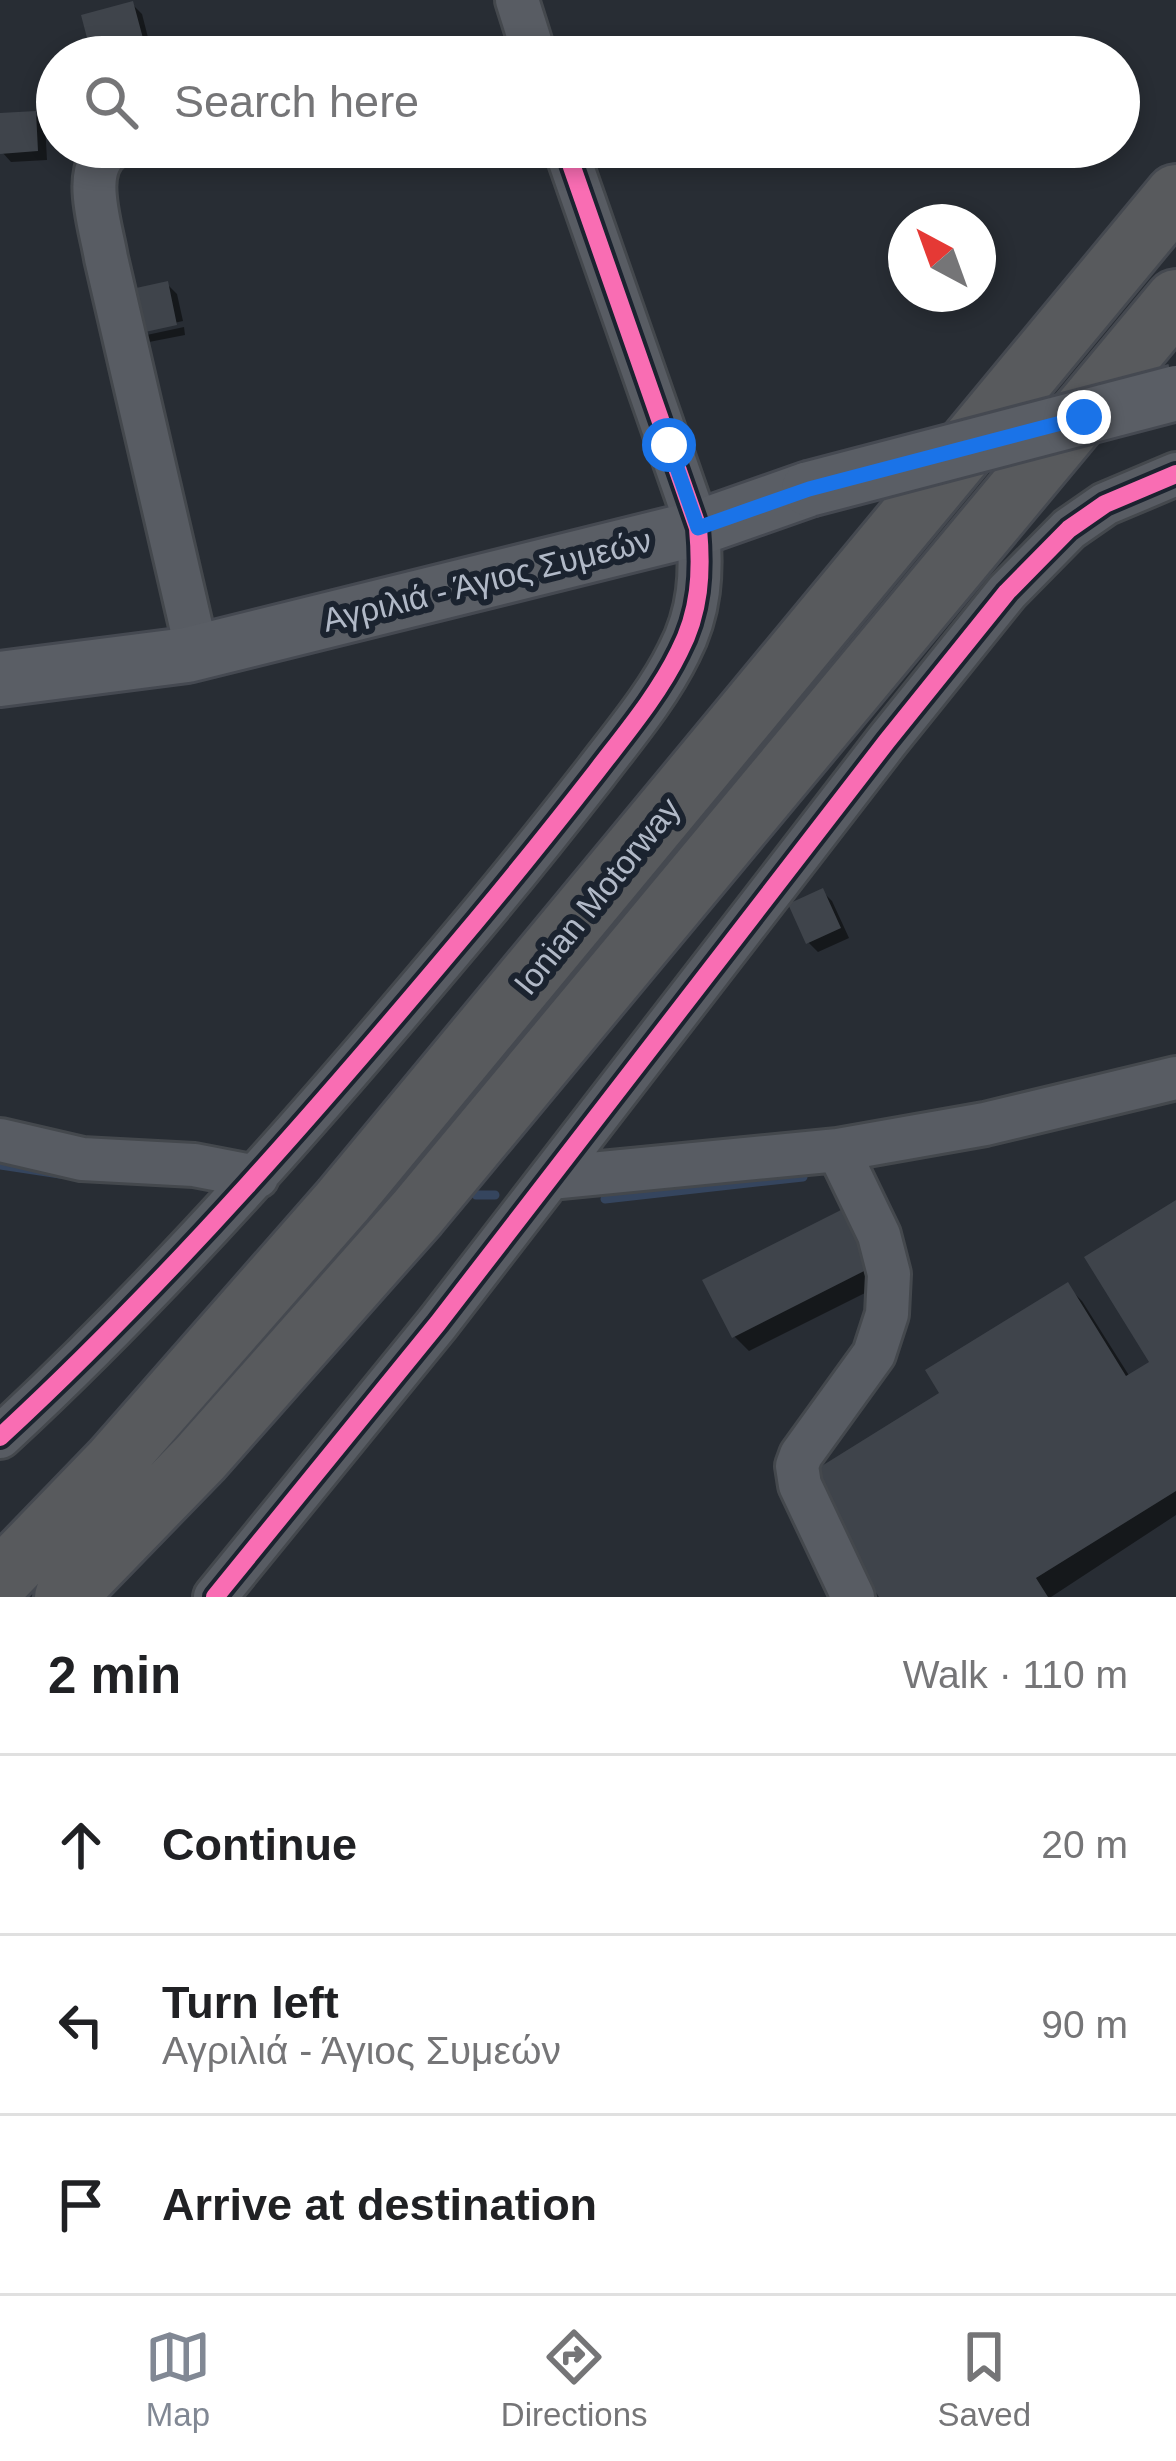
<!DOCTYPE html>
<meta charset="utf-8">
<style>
body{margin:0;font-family:Arial,sans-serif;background:#f2f2f2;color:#202124}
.compass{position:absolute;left:888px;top:204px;width:108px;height:108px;border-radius:50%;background:#fff;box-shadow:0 6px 18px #0003;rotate:319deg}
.stop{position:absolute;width:36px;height:36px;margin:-27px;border:9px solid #1a73e8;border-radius:50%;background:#fff}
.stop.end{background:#1a73e8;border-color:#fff;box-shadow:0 3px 12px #0008}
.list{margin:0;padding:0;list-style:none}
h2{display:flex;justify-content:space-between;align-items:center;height:156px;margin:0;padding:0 48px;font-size:51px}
h2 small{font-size:39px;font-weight:400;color:#757577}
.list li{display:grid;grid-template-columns:78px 1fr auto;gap:36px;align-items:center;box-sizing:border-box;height:180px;padding:0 48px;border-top:3px solid #e0e0e0}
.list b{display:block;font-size:45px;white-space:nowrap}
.list p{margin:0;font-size:39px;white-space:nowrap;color:#757577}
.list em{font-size:39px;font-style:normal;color:#757577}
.icon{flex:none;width:66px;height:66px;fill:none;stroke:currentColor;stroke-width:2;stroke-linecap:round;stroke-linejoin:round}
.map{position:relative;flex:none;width:1176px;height:1597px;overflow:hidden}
.search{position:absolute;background:#fff;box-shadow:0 6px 18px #0003;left:36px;right:36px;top:36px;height:132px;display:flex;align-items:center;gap:30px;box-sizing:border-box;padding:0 42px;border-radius:66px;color:#757577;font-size:45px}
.sheet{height:696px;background:#fff}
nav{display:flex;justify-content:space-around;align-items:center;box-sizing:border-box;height:168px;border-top:3px solid #e0e0e0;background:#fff;font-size:33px;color:#757577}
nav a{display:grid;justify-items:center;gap:6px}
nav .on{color:#818894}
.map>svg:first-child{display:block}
.shadow{fill:#0007}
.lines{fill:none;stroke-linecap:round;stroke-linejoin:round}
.stream{stroke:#35455e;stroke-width:9}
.building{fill:#3f444b}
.minor-casing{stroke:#44484d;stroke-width:48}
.major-casing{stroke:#454951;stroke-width:60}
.highway-casing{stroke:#454950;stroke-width:66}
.minor{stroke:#585c63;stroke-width:42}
.major{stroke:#5a5e65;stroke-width:54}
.highway{stroke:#585a5d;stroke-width:60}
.major-bridge-casing{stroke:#454951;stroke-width:60;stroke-linecap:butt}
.major-bridge{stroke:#5a5e65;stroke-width:54}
.cycleway-casing{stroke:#1b232f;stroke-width:26}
.cycleway{stroke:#f96db3;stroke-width:18}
.route{stroke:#1a73e8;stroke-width:15}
.labels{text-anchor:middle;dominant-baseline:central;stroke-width:12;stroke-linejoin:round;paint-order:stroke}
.street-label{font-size:33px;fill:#b1b9c7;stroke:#1b232f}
</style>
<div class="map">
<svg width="1176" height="1597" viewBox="0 0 1176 1597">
<rect width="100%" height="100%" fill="#282d34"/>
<path class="shadow" d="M132,4l10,10 11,43h-58z
M35,114l10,10 2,36 -36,2 -9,-10 -2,-36z
M167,284l10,10 6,27 -41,9z
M184,327l1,8 -36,7 -7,-6z
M823,892l9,9 17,37 -31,14 -10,-10z
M1176,1203v312l-125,82h-169l61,-203 124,-108 15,15 48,76 23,-14z
M858,1228l27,55 -136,68 -15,-15z"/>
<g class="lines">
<path class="stream" d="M0,1165l60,9
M476,1195h19
M605,1199l198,-22"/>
</g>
<path class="building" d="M133,1l15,56h-56l-11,-42z
M36,111l2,40 -38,3v-41z
M168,281l9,44 -41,9 -9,-44z
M823,888l18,40 -35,16 -18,-40z
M1176,1200v291l-140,87 12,19h-169l-75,-120 135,-84 -14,-23 143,-88 58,94 23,-14 -65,-105z
M843,1209l29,58 -140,71 -30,-58z"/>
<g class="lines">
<g class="minor-casing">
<path id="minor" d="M517,0l18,57
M113,147c-34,20 -12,79 -7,111l91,394
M0,1140l82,19 112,6 63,12
M838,1150l41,85 10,39 -2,40 -13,40 -73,101 -4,11 3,19 53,112
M550,1178l288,-28 147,-26 191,-46
M0,1437c172,-159 326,-337 476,-516 41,-49 81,-99 120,-149 29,-38 62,-77 83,-120 21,-40 23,-80 19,-124l-133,-381
M215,1597l223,-274 449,-582 120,-149 62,-63 36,-25 71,-30"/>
</g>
<g class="major-casing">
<path id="major" d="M0,679l187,-24 511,-127 111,-39"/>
</g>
<g class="highway-casing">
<path id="highway" d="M0,1580l114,-118 229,-261 833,-1006
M65,1597l135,-139 217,-245 759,-913"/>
</g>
<use href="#minor" class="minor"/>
<use href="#major" class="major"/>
<use href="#highway" class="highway"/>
<g class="major-bridge-casing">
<path id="major-bridge" d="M809,489l367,-96"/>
</g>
<use href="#major-bridge" class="major-bridge"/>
<g class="cycleway-casing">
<path id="cycleway" d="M0,1437c172,-159 326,-337 476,-516 41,-49 81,-99 120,-149 29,-38 62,-77 83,-120 21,-40 23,-80 19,-124l-133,-381
M215,1597l223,-274 449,-582 120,-149 62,-63 36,-25 71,-30"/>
</g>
<use href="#cycleway" class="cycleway"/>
</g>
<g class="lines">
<path class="route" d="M669,445l29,83 111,-39 275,-72"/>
</g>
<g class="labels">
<g class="street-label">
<text transform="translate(487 580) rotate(-14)">Αγριλιά - Άγιος Συμεών</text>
<text transform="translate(597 896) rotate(-51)">Ionian Motorway</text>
</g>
</g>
</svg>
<svg class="compass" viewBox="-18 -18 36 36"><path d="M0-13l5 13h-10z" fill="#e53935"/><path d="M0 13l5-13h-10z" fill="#757577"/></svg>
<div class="stop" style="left:669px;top:445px"></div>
<div class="stop end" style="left:1084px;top:417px"></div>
<div class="search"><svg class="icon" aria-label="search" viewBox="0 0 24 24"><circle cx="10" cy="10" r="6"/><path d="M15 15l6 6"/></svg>Search here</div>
</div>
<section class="sheet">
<h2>2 min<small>Walk · 110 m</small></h2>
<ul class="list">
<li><svg class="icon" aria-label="ahead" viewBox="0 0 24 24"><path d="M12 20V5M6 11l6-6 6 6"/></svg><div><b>Continue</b></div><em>20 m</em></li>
<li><svg class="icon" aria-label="left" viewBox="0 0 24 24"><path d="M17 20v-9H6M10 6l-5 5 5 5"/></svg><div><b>Turn left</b><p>Αγριλιά - Άγιος Συμεών</p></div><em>90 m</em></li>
<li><svg class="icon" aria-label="arrive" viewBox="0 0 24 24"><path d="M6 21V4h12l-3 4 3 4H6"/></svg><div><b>Arrive at destination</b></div></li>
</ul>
</section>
<nav>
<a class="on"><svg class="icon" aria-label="map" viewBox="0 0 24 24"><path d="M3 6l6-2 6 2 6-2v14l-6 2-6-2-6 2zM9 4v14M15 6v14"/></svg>Map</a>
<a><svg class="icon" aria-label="directions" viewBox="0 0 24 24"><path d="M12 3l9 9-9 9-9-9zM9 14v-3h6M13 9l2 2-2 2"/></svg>Directions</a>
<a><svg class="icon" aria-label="saved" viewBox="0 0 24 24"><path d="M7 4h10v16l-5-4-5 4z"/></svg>Saved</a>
</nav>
